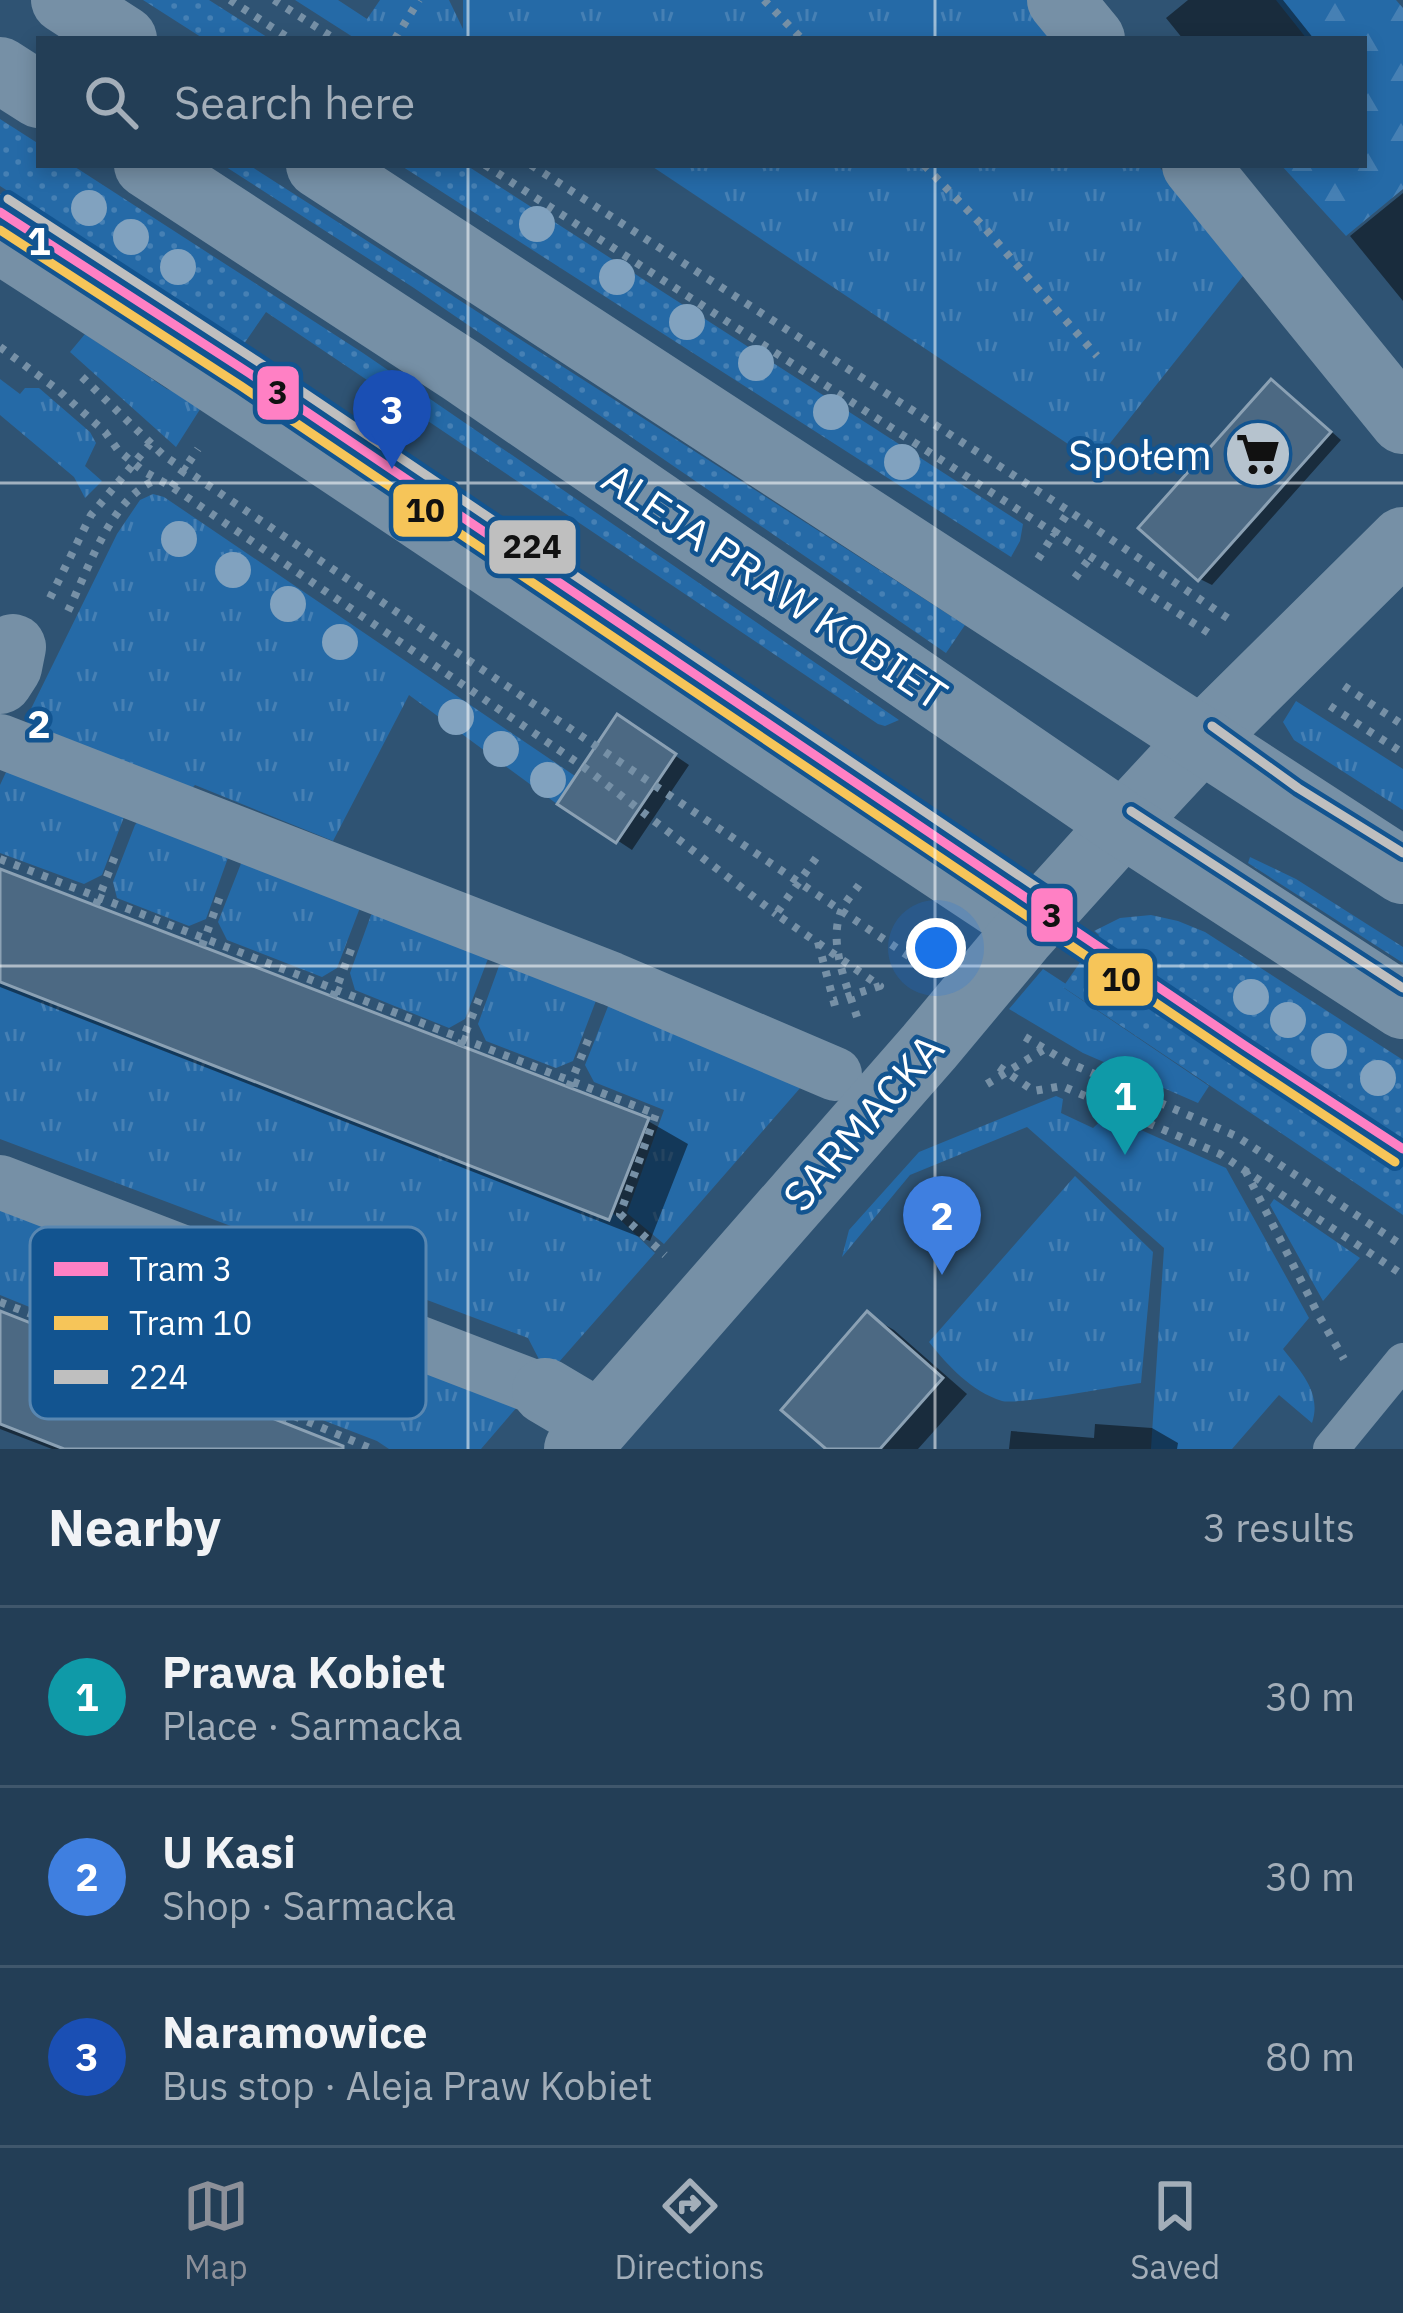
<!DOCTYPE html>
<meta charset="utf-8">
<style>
body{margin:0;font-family:"IBM Plex Sans",sans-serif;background:#2b455c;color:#f1f3f6}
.you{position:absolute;left:936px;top:948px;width:42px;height:42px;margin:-30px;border:9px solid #fff;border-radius:50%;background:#1a73e8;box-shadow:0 0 0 18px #1a73e833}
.badge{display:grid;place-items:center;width:78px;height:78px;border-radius:50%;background:#8c9099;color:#fff;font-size:39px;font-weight:700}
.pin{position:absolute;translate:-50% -99px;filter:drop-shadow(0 3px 6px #0008)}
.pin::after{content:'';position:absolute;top:63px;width:42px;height:36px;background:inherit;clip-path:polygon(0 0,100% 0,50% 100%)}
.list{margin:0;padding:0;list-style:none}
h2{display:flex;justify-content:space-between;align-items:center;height:156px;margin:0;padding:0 48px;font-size:51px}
h2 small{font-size:39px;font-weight:400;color:#a3aeb9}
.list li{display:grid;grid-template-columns:78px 1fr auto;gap:36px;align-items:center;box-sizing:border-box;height:180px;padding:0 48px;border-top:3px solid #40576c}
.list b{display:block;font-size:45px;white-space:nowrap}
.list p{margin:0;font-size:39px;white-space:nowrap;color:#a3aeb9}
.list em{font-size:39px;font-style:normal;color:#a3aeb9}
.icon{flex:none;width:66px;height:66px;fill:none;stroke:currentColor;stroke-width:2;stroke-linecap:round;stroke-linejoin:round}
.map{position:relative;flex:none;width:1403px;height:1449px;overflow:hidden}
.search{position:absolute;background:#233e56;box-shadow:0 6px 18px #0003;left:36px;right:36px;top:36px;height:132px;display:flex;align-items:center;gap:30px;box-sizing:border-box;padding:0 42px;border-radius:0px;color:#a3aeb9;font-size:45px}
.sheet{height:696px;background:#233e56}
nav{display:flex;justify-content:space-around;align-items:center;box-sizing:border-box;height:168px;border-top:3px solid #40576c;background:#233e56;font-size:33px;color:#a3aeb9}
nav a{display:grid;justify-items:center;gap:6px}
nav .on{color:#8c9099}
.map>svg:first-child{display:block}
.grass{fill:url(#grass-tufts)}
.forest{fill:url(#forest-firs)}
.garden{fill:url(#garden-dots)}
.shadow{fill:#0007}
.building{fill:#4c6983;stroke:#8ba1b4;stroke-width:3}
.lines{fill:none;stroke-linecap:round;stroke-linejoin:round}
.path{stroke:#7690a6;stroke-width:8;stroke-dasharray:6 9;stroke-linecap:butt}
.service{stroke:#7690a6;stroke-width:36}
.pedestrian{stroke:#7690a6;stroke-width:54}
.minor{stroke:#7690a6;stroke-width:66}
.tertiary{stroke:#7690a6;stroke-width:66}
.bus-1-casing{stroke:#125490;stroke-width:18}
.bus-1{stroke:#bfbfbf;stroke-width:9}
.tram-1-casing{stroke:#125490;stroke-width:18}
.tram-2-casing{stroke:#125490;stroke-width:18}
.tram-1{stroke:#ff80c4;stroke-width:9}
.tram-2{stroke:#f6c559;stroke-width:9}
.tree{fill:#81a2bf}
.grid{fill:none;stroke:#fff;stroke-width:3;stroke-opacity:0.55}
.labels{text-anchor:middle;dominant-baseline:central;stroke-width:9;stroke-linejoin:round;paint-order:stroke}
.poi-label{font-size:42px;fill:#fff;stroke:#125490;text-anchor:end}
.street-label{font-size:42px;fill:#fff;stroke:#125490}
.key{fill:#125490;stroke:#5987b1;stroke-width:3}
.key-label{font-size:33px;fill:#fff}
.grid-label{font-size:39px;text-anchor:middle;font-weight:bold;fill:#fff;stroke:#125490;stroke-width:9;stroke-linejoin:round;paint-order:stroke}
.line-badge{stroke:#125490;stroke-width:4.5}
.pale-badge-label{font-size:33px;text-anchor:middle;font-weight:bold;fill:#111}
</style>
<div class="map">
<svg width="1403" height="1449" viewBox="0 0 1403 1449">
<defs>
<pattern id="grass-tufts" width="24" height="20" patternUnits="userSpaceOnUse" patternTransform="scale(3)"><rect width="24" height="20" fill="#256aa7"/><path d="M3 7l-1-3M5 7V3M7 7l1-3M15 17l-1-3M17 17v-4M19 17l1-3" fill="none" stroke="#4680b4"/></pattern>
<pattern id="forest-firs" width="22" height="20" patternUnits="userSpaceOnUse" patternTransform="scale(3)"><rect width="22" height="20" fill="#256aa7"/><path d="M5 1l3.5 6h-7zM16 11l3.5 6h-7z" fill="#4680b4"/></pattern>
<pattern id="garden-dots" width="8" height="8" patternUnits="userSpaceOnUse" patternTransform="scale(3)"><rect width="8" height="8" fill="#256aa7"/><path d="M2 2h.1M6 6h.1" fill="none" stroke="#4680b4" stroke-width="1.8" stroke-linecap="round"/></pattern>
</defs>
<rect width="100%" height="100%" fill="#2f5373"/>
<path class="grass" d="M295,0h43l29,19 13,-19h69l14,29v-29h569l29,39h-705z
M650,165h508l85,111 -148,186z
M85,334l82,55 37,14 -28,44 -106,-95z
M0,379l20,15 5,-6h14l51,44 6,11 -11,23 17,15 -17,17 -11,-21 -74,-62z
M153,494l11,3 411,279 -18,28 -148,-109 -76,146 -138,-56 -10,10 -152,-60 -7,-16 91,-185 23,-34z
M1296,701l107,68v41l-109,-70 -11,-18z
M7,770l117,47 -22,58 -18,9 -84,-31v-68z
M139,820l90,35 -23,64 -17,7 -72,-28 -4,-16 22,-57z
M242,861l119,44 -24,63 -15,9 -95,-37 -9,-18z
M377,910l112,46 -24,63 -16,9 -94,-38 -5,-17 21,-58z
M504,960l93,38 -24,63 -17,7 -70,-27 -8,-17 21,-58z
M1043,969l23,15 -2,4 145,98 -11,17 -115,-50 -74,-44z
M0,982l608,238 4,-8 43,41 -104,118 -7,-2 -16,-31 -528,-199z
M609,1004l199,75 -144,165 -37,-31 37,-103 -70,-28 -9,-17z
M1056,1096l7,3 -2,14 32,15 12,-11h7l114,51 83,150 -26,31c18,23 39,44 29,74l-33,-28 -47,54h-81l13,-201 -137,-121 -117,48 -68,82 7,-27 70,-78z
M1075,1176l78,76 -12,131c-24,3 -123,22 -139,18 -31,-10 -54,-35 -73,-59z
M0,1199l73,38 -24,61 -17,10 -32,-13z
M1274,1199l86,59 -37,43 -53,-96z
M321,1332l203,67 -43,50h-92l-12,-8 -70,-27 -10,-18z"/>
<path class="forest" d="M1276,0h120l7,8v181l-57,47 -65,-71h83v-126h-57z"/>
<path class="garden" d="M143,0h66l61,39h-66z
M0,119l39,25v21h33l291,188 536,367 -14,6 -7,-2 -612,-412 -27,39 -28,-29 -211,-136z
M223,165h26l716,460 -19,28 -532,-365z
M400,165h66l557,359 -3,17 -9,16z
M1250,857l46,22 107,68v16l-155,-100z
M1151,915l27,6 27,11 198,128v155l-340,-228 36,-52 -5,-4 26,-13z"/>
<path class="shadow" d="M1188,0h95l31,39h-131l-17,-21z
M1403,193v108l-53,-65z
M1271,382l12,7 58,51 -129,145 -12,-6 -58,-51z
M633,727l56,38 -57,85 -71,-47z
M0,872l648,249 40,23 -38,97 -650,-254z
M0,1314l344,135h-292l-52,-20z
M868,1315l26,15 73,64 -49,55h-88z
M1095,1424l57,4 26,15 -1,6h-168l2,-18 83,7z"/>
<path class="building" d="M1271,379l60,53 -133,149 -60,-53z
M617,714l59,40 -60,89 -59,-39z
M0,869l649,249 -40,102 -609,-238z
M0,1311l343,135v3h-279l-64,-25z
M867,1311l76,67 -63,71h-54l-45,-39z"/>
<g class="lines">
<path class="path" d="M230,0l60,39
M274,0l61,39
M764,0l38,39
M395,39l24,-39
M485,165l730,472
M531,165l538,346 160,108
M924,165l57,59 116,132
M0,347l58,43 47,42 13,18 25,21 29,16 409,278 195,149
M82,377l81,78 756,508
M172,487l26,-38
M1038,559l31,-48
M1075,578l17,-23
M50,598l41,-83 59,-71
M68,611c21,-43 43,-113 88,-131
M1344,686l59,39
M1330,706l73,47
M816,858l-40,56 104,72 -46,15
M0,859l656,255 -36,100 45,41
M96,905l21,-54
M818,942l18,68
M202,946l20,-55
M333,997l21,-55
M857,1017c-10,-32 -30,-75 -15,-108 4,-8 12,-17 17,-24
M1025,1037l42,25 169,74 167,110
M460,1046l22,-54
M999,1067l35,24 28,-5 158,68 183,121
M987,1084l56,-34
M569,1087l22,-54
M1245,1170l74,146 25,43
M0,1302l285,110 87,37
M45,1329l23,-61
M173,1379l22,-61
M282,1421l23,-60"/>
<path class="service" d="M0,212l249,161 797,538
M0,258c344,221 680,454 1021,679
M1331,1449l72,-88"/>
<path class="pedestrian" d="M0,741l612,238 223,95
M0,1182l545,209"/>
<path class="minor" d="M1060,0l32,39
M1195,165l208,256
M0,681l9,-14 4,-20
M545,1391l54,32
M577,1449l352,-402 92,-110 102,-113 80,-86 200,-198"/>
<path class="tertiary" d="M64,0l60,39
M0,70l39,25
M147,165l315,206 661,453 280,182
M319,165l1084,706"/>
<g class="bus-1-casing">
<path id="bus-1" d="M8,199l249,162 797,538
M1212,726l86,62 105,65
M1131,811l272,177"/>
</g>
<use href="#bus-1" class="bus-1"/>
<g class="tram-1-casing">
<path id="tram-1" d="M0,212l249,161 995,672 159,104"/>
</g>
<g class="tram-2-casing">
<path id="tram-2" d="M0,230l241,156 995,671 159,105"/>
</g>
<use href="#tram-1" class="tram-1"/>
<use href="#tram-2" class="tram-2"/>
</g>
<g class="tree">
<circle cx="89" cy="208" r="18"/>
<circle cx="537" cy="224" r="18"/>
<circle cx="131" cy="237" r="18"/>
<circle cx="178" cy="267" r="18"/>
<circle cx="617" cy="277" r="18"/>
<circle cx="687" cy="322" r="18"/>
<circle cx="756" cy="363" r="18"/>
<circle cx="831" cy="412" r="18"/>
<circle cx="902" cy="462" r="18"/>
<circle cx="179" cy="539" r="18"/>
<circle cx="233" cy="570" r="18"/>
<circle cx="288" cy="604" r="18"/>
<circle cx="340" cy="642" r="18"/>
<circle cx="456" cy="717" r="18"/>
<circle cx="501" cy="749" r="18"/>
<circle cx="548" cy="780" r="18"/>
<circle cx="1251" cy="997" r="18"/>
<circle cx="1288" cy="1020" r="18"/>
<circle cx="1329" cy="1051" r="18"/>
<circle cx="1378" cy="1078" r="18"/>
</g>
<path class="grid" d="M468,0v39M935,0v39M468,165v1284M935,165v1284M0,483h1403M0,966h1403"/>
<defs>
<g id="supermarket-disc" transform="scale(3.45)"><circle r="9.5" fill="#b6c3ce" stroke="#125490"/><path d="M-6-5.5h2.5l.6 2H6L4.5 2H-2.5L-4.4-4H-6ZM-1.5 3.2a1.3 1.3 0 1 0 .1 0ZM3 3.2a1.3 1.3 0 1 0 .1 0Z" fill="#111"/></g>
</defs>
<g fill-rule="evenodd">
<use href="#supermarket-disc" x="1258" y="454"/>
</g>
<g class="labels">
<g class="poi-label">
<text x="1212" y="454">Społem</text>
</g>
<g class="street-label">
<text transform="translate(775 586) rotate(34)">ALEJA PRAW KOBIET</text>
<text transform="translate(863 1122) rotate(-49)">SARMACKA</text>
</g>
</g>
<rect x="30" y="1227" width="396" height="192" rx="18" class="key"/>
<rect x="54" y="1262" width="54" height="14" fill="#ff80c4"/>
<rect x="54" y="1316" width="54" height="14" fill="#f6c559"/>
<rect x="54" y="1370" width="54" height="14" fill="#bfbfbf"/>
<g class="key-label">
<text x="129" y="1281">Tram 3</text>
<text x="129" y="1335">Tram 10</text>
<text x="129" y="1389">224</text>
</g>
<g class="grid-label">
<text x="39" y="255">1</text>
<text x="39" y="738">2</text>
</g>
<g class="line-badge">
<rect x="255" y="364" width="46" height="58" rx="12" fill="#ff80c4"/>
<rect x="391" y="482" width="69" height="57" rx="12" fill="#f6c559"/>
<rect x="487" y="518" width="91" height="58" rx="12" fill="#bfbfbf"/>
<rect x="1029" y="886" width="46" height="58" rx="12" fill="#ff80c4"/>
<rect x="1086" y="951" width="69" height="57" rx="12" fill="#f6c559"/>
</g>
<g class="pale-badge-label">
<text x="278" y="404">3</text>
<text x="425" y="522">10</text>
<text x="532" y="558">224</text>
<text x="1052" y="927">3</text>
<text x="1121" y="991">10</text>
</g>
</svg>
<div class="you"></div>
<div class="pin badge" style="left:1125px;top:1155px;background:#0f9aa8">1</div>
<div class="pin badge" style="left:942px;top:1275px;background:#3f7fe0">2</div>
<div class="pin badge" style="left:392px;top:469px;background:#1a4fb4">3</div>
<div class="search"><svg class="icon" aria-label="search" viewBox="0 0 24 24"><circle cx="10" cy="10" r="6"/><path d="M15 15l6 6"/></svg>Search here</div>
</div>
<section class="sheet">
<h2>Nearby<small>3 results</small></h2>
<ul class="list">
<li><span class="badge" style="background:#0f9aa8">1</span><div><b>Prawa Kobiet</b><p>Place · Sarmacka</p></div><em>30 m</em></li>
<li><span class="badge" style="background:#3f7fe0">2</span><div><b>U Kasi</b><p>Shop · Sarmacka</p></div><em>30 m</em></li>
<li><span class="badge" style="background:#1a4fb4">3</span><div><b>Naramowice</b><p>Bus stop · Aleja Praw Kobiet</p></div><em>80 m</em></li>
</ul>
</section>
<nav>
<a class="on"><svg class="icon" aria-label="map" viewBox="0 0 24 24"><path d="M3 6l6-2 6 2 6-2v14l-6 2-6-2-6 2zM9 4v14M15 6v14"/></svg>Map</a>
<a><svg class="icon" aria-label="directions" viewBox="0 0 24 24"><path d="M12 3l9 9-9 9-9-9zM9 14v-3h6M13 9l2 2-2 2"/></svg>Directions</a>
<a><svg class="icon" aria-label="saved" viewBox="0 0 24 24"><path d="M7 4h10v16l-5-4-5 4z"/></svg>Saved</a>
</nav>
